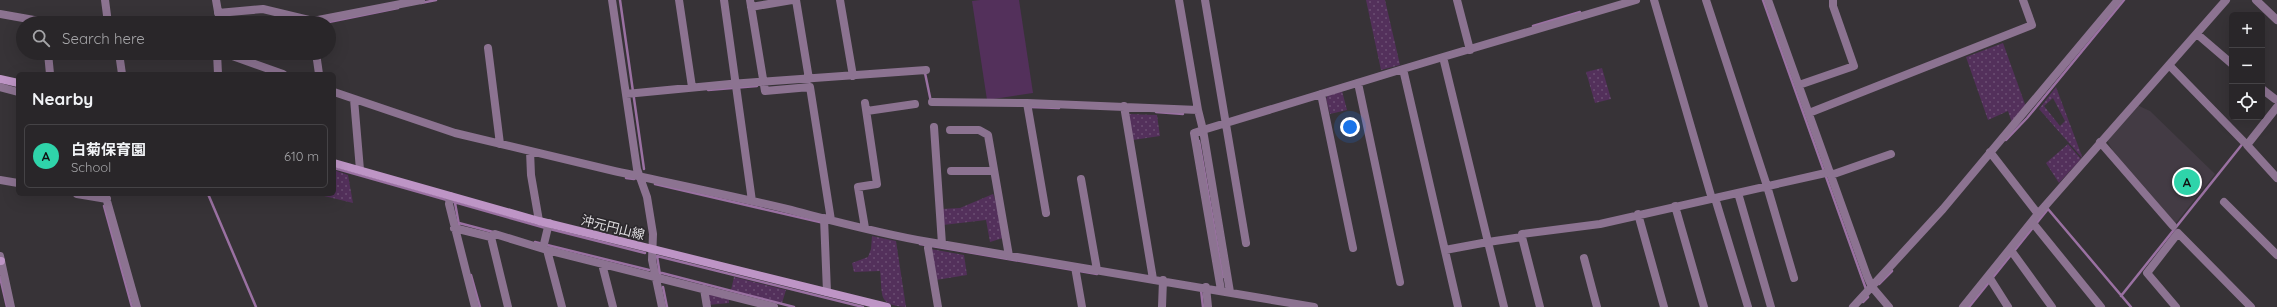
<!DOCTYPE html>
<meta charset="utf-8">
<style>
body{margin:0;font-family:Quicksand,"Noto Sans JP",sans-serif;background:#353235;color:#f1f3f6}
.controls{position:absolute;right:12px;top:12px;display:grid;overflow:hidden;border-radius:6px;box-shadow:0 4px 16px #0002}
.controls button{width:36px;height:36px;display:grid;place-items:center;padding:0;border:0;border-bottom:1px solid #454346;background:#292629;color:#f1f3f6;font:20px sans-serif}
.you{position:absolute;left:1350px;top:127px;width:14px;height:14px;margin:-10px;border:3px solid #fff;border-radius:50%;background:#1a73e8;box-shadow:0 0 0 6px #1a73e833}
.badge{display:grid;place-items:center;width:26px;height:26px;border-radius:50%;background:#2fd4aa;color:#111;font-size:13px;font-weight:700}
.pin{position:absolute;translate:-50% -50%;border:2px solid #fff;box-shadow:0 1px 4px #0006}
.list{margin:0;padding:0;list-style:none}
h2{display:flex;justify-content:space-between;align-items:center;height:52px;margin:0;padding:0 16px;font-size:17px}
h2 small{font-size:13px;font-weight:400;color:#a5a5a8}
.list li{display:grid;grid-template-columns:26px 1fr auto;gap:12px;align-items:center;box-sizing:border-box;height:64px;margin:0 8px 8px;padding:0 8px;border:1px solid #454346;border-radius:6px}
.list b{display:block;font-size:15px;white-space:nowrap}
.list p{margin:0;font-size:13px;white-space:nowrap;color:#a5a5a8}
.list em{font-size:13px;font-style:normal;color:#a5a5a8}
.icon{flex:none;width:22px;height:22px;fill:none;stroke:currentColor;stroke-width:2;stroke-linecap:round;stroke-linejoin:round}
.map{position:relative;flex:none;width:2277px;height:307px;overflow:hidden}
.search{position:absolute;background:#292629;box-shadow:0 4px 16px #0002;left:16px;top:16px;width:320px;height:44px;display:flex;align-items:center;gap:10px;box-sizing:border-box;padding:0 14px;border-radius:22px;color:#a5a5a8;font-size:15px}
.panel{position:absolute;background:#292629;box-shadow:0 4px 16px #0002;left:16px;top:72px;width:320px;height:124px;border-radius:6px}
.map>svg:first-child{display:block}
.built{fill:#433b44}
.grass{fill:url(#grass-dots);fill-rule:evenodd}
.garden{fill:#53305b}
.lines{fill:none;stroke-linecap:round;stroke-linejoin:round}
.stream{stroke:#9a71a2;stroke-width:2.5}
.street{stroke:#8c7391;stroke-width:8}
.secondary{stroke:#be95c6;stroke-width:8}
.labels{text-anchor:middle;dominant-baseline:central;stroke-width:3.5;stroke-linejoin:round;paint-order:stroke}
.street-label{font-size:13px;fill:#dfdde0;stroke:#2c292d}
</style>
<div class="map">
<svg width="2277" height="307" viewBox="0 0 2277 307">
<defs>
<pattern id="grass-dots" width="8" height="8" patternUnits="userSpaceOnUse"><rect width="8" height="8" fill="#53305b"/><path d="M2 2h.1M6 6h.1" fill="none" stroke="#6b4e72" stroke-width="1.8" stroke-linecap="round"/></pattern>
</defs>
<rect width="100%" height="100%" fill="#373337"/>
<path class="built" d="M2137,105l13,6 65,63 -40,50 -57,-63 -10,-19v-6z"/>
<path class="grass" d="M1366,0h19l15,65 -19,5z
M2003,43l23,64 -14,16 -4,-12 -20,9 -22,-63z
M1602,68l9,31 -16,4 -9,-31z
M2056,87l27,72 -44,-50zM2053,98l12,23 -5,5 -16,-20z
M1342,91l5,19 -17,4 -4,-15 2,-4z
M1129,114l28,1 3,21 -27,4z
M2068,144l13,15 -22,24 -13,-20z
M334,170l14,5 5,28 -37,-9h18z
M993,194l5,13 5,31 -13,4 -4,-22 -43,5 -2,-16 19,-1z
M872,236l24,5 10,66c-29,-2 -23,-11 -26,-36l-26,1 -2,-9 16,-6 3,-8z
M931,249l33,6 3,20 -31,5z
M734,277l52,13 -4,13 -51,-13z
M708,294l21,5v4l-21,2z"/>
<path class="garden" d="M980,0h39l14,93 -46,7 -15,-99z"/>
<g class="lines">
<path class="stream" d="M620,0l24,169
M1763,0l103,289
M421,3l15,-3
M324,23l74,-15
M1533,26l47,-14
M201,53l26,5
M923,73h2l6,29
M708,90l49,-4
M1030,107l29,1
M1156,112l27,2
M2006,140l21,-22 97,-118
M1199,141l24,136
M334,168l208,59 103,26
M626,178l8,1
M655,184l169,39
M208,194l48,113
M455,203l4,22
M104,206l28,101
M459,223l34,9
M535,242l114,28
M920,244l177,30
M658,272l136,35
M471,275l9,32
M660,275l-3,-19 206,51
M0,277l7,30
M1879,284l13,-13
M663,287l4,20
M1201,290l2,17
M2121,296l123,-154
M1863,302l5,-5
M1969,307l79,-98 83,98"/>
<path class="street" d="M105,0l3,23
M216,0l4,23
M612,0l25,169 10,28 6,37 -1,26 10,47
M679,0l13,87
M724,0l28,201
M750,0l15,91 45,-4 21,133
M796,0l13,79
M840,0l13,76
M1205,0l41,243
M1457,0l13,50
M1654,0l58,199
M1706,0l61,186 27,92
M1768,0l99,276 5,11 17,20
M2256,0l21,20
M751,7l41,-7
M218,13l45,-4 50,12 108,-21
M0,14l51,9
M2197,34l35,30
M488,48l12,96
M48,53l2,21
M119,53l3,21
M217,53l1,21
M224,53l59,21
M316,53l3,21
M1443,57l193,-57
M2169,65l74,76
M1403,69l40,-12 45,185 -43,8
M1358,83l42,199
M1799,85l55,-19 -21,-60v-6
M0,87l18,5
M2262,89l13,10
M334,92l121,41 155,37c59,13 118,25 177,39 47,12 94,25 142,33l-1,6 10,59
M626,94l104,-10 196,-14
M1321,94l32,154
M354,99l6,71
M932,102l95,1 19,110
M1027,103l171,7 -19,-110
M1124,106l29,173
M2277,107l-30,38 30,33
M1198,110l5,20 -9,3 27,157
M867,111l48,-7
M1809,113l223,-88 -9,-25
M934,127l8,117
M950,130h29l9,5 21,121
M2100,142l73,84
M530,151l1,24 8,46
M1990,152l48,62
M951,171h43
M1831,175l60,-21
M1081,179l16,91
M0,180l18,3
M1738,193l33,114
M77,194l30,5
M105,194l32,113
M450,196l-1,8 26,103
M1715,198l33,109
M2224,202l53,53
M1675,206l29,101
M1638,214l26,93
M824,218l3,74
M2032,222l69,85
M454,228l37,9 4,-3 52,16 227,57
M865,228l-7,-41 19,-3 -12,-81
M491,237l17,70
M1522,237v-3l78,-10 230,-52
M929,242l385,65
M543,248l6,-25
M2010,249l42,58
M547,250l15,57
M0,256l11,51
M1584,258l13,49
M602,264l11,43
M1075,267l7,40
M1989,277l19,30
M1206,287l2,20
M704,289l3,18
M1230,292l-27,-162 200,-61 55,238
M1162,307l1,-27
M1504,307l-16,-65 34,-5 18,70
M1853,307l90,-98 175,-209
M1963,307l75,-93 188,-214
M2176,307l-29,-34 31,-40 73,74"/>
<path class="secondary" d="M0,79l18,4
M334,163l205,58 348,86
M0,261h1"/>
</g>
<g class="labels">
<g class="street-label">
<text transform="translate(613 227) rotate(14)">沖元円山線</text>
</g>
</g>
</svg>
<div class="controls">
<button>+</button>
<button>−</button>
<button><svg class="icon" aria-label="locate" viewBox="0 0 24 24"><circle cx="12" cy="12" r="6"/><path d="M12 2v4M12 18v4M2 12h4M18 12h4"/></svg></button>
</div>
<div class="you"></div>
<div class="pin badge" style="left:2187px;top:182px">A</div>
<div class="search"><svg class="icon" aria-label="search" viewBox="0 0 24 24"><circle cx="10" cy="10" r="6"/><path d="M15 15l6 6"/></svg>Search here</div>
<section class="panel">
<h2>Nearby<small></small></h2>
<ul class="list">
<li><span class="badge">A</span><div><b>白菊保育園</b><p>School</p></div><em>610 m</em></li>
</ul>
</section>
</div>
